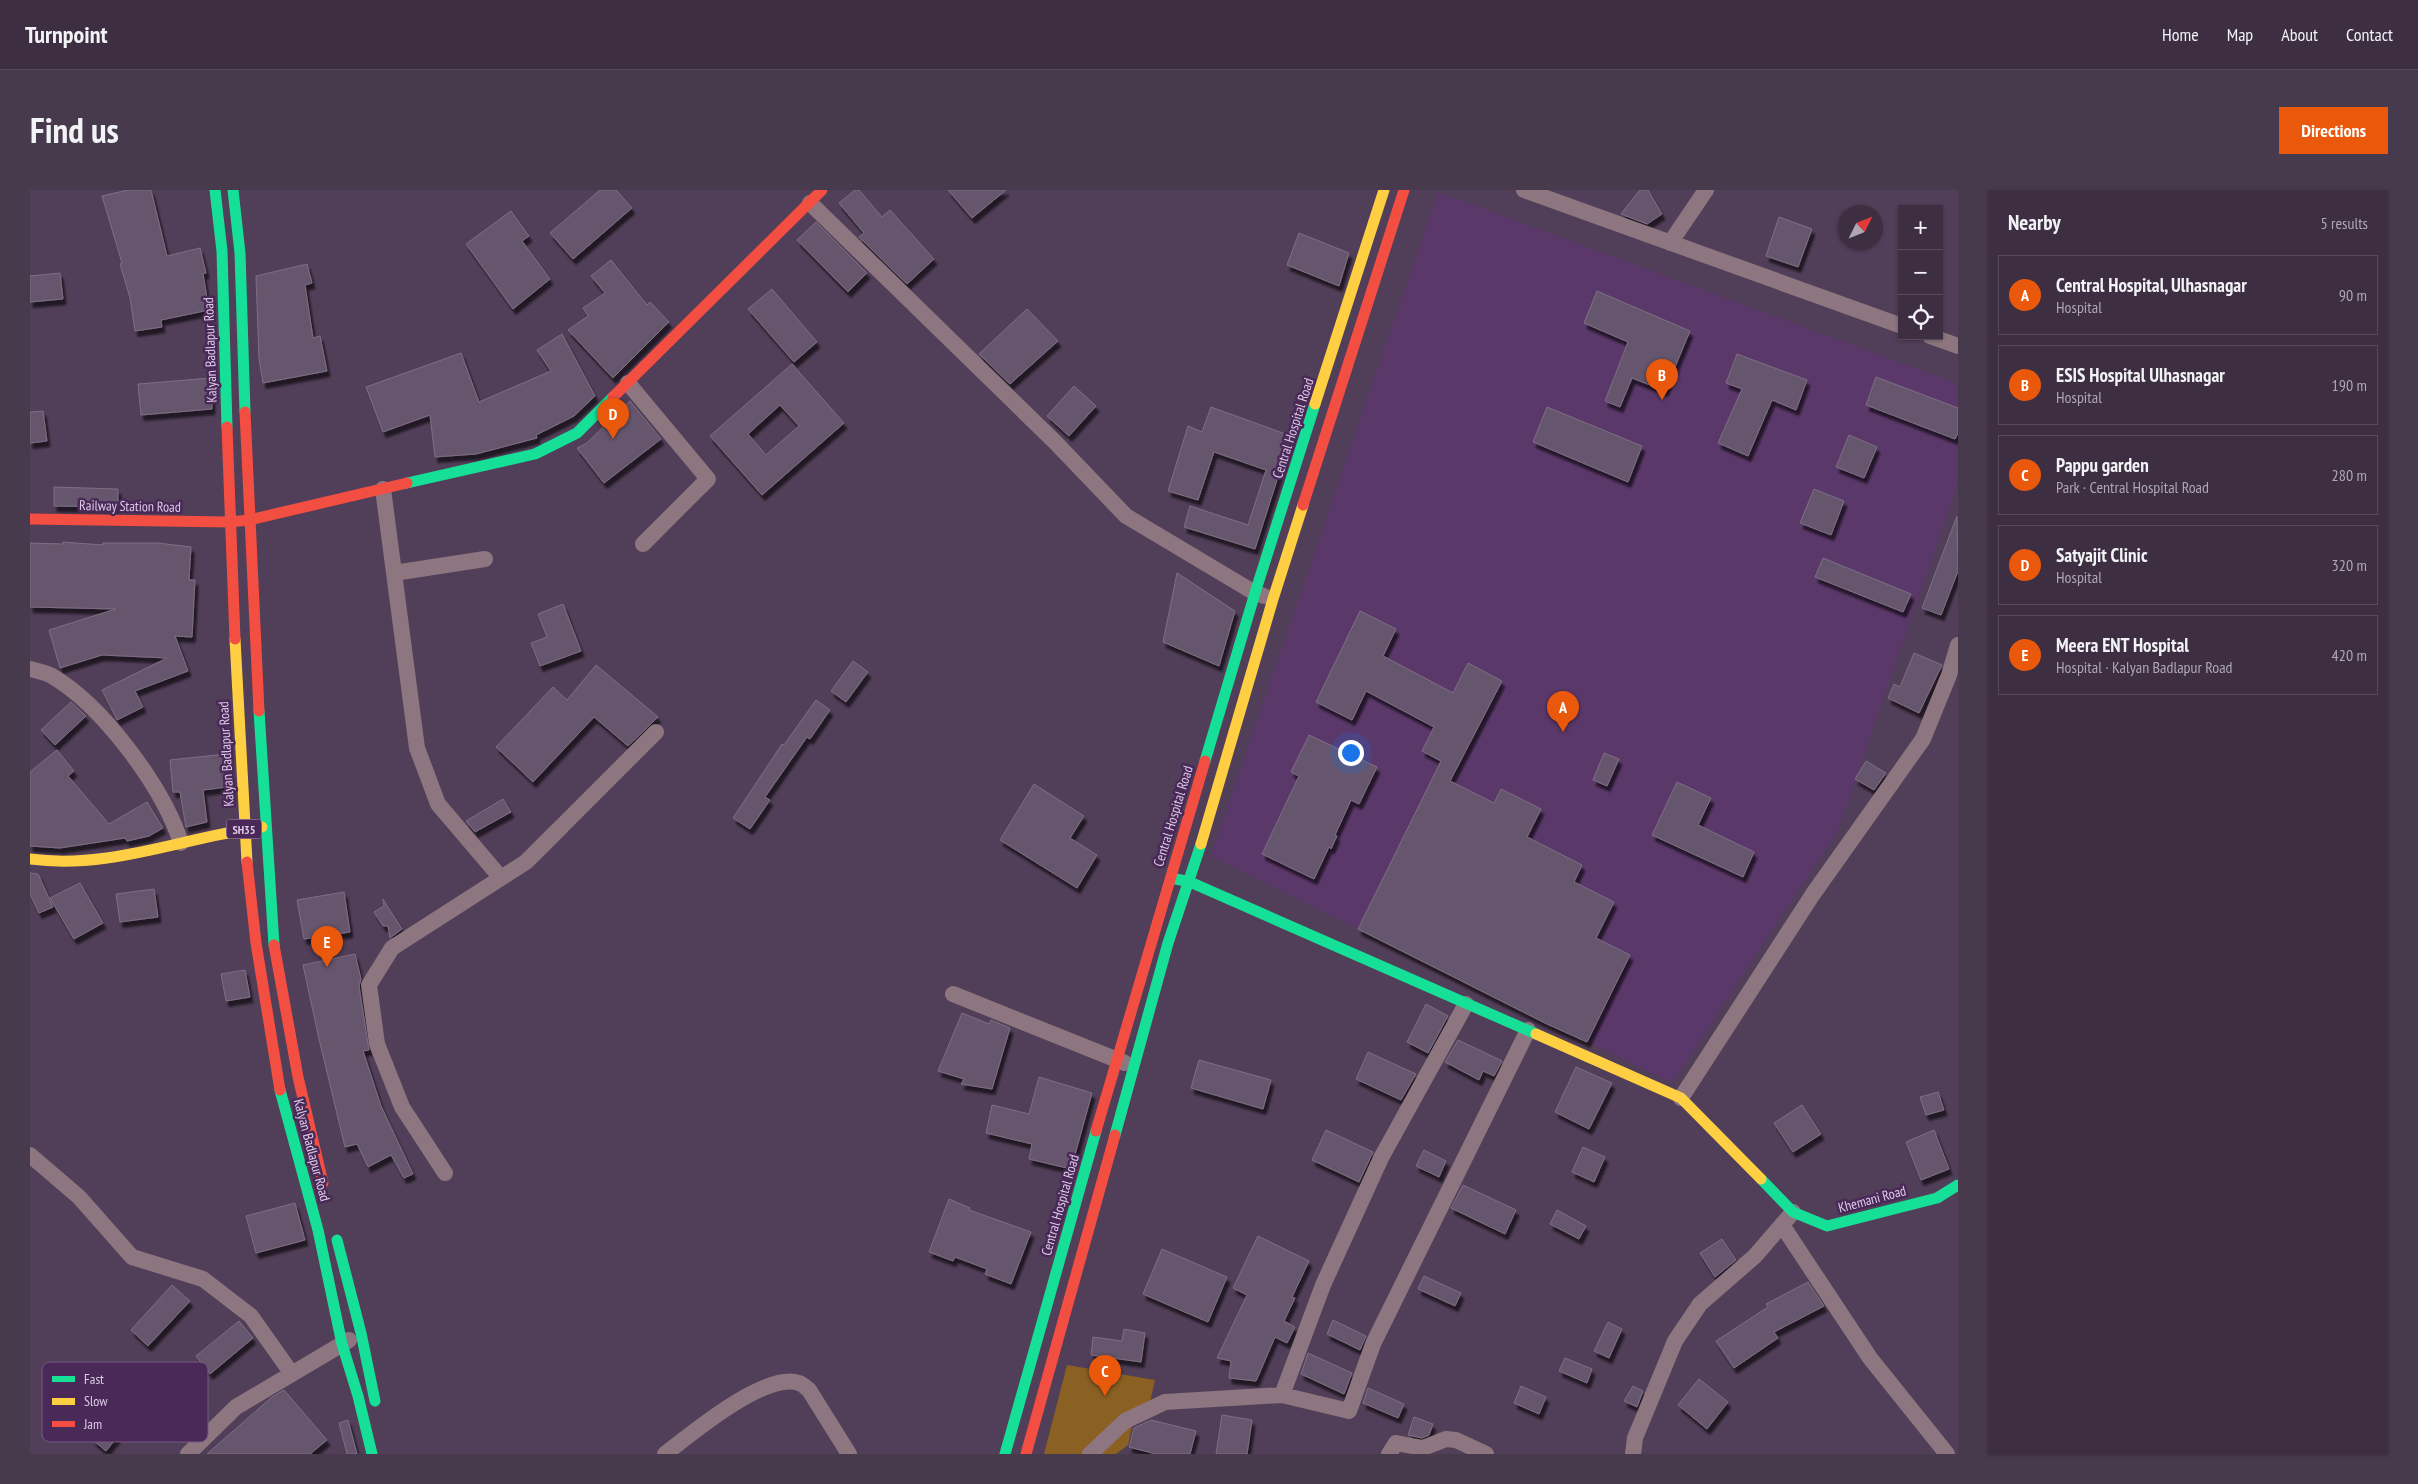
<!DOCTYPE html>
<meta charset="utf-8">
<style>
body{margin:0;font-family:"PT Sans Narrow",sans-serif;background:#483a4d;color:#f1f3f6}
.controls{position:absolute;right:15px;top:15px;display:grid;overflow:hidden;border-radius:0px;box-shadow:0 1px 4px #0004}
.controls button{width:45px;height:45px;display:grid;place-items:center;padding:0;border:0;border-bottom:1px solid #564a5b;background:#3d2e42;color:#f1f3f6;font:25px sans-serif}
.compass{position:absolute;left:1808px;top:15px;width:45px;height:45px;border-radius:50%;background:#3d2e42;box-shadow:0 1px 4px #0004;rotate:47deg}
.you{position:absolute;left:1320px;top:562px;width:18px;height:18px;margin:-12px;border:4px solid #fff;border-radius:50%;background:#1a73e8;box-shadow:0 0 0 8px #1a73e833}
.badge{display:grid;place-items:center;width:32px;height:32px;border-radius:50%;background:#ea580c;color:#fff;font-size:16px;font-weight:700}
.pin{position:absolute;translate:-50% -41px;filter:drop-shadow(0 1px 2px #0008)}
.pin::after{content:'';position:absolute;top:26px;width:18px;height:15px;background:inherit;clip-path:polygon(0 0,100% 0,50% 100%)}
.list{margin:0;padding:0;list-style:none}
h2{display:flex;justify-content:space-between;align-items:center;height:65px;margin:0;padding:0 20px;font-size:21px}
h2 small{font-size:16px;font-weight:400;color:#ada8b2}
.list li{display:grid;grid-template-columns:32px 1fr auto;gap:15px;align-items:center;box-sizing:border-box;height:80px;margin:0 10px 10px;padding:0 10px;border:1px solid #564a5b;border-radius:0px}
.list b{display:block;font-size:19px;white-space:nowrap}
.list p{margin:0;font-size:16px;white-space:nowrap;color:#ada8b2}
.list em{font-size:16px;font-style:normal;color:#ada8b2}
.icon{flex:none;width:28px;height:28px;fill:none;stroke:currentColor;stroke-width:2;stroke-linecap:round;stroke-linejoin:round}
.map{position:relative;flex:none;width:1928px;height:1264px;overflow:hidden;border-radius:0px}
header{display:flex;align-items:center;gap:30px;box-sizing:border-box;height:70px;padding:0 25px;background:#3d2e42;border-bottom:1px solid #564a5b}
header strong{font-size:24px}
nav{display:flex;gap:28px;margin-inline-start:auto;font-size:18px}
.intro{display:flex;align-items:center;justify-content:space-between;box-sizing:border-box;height:120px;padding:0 30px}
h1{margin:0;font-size:35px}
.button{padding:12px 22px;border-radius:0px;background:#ea580c;color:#fff;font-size:18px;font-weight:700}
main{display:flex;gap:30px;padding:0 30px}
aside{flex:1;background:#3d2e42;border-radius:0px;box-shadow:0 1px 4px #0004}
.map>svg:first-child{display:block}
.built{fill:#5b386a}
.green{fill:#8a6023}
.building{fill:#66576d;stroke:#7e6e84;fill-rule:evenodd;filter:url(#shadow)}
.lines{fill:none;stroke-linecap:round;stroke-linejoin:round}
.street{stroke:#8d767f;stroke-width:16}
.fast{stroke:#16e098;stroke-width:11}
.slow{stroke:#ffcf43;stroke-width:11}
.jam{stroke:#f24e42;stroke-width:11}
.labels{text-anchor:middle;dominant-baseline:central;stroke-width:5;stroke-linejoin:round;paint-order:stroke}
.shield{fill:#4a2958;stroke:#b19abc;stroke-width:1}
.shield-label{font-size:12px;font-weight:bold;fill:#ddcbe7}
.street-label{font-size:14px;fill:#ddcbe7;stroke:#4a2958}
.key{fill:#4a2958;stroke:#765a83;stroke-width:1}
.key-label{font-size:14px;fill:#ddcbe7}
</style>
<header>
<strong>Turnpoint</strong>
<nav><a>Home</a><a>Map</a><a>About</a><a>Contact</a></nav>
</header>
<div class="intro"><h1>Find us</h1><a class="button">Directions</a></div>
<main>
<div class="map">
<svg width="1928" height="1264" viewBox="0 0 1928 1264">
<defs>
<filter id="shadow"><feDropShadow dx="3" dy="5.5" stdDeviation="1" flood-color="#0009"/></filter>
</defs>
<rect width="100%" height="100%" fill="#513e58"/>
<path class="built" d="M1408,2l520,192v99l-120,347 -166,253 -461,-227z"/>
<path class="green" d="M1037,1175l88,15 -8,35 -12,-2 -7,32 -12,9h-72z"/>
<path class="building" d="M98,0h23l16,66 33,-8 6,25 -3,1 6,36 -48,10 1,7 -27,4 -5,-33 -10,-34 2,-1 -20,-67z
M570,0h16l16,18 -59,51 -23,-26z
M825,0h4l23,27 8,-7 44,49 -27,25 -48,-47 5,-4 -25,-30z
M918,0h58l-34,28z
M1610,0h8l14,24 -15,10 -26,-10z
M481,21l18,25 -7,5 28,38 -37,30 -47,-65z
M1749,27l33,12 -14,38 -32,-11z
M786,32l51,51 -19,19 -51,-52z
M1269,43l50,20 -10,33 -52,-21z
M581,70l36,45 3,-3 19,20 -56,56 -45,-48 20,-14 -5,-8 22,-15 -14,-17z
M277,74l5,19 -7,2 8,53 7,-2 7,35 -64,12 -4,-25 -3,-82z
M30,83l3,26 -33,3v-26z
M742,99l45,53 -23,20 -46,-53z
M1567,101l93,40 -25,60 -33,-13 -12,29 -15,-6 23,-59 -44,-19z
M997,119l31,32 -48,43 -31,-30z
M532,144l33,62 -21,20 -38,19 1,3 -61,16 -41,3 -5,-42 -47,17 -17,-45 95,-34 18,49 72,-31 -14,-21z
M1707,164l70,26 -11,30 -24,-10 -24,56 -30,-13 24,-54 -16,-6z
M762,174l52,59 -82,72 -52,-59zM750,215l19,21 -33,29 -18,-21z
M1846,187l82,31v25l-3,6 -89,-34z
M181,188l1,31 -71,6 -3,-31z
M1044,196l22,20 -27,30 -22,-20z
M600,211l31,38 -57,44 -27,-35 10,-5z
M1181,217l80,29 -36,113 -71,-22 6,-21 58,19 18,-55 -52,-18 -16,48 -30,-9 20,-65 14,6z
M1517,217l95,39 -14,36 -95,-40z
M13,221l4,30 -17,2v-31z
M1819,245l28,12 -13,31 -28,-11z
M24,297l64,2v18l-64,-1z
M1784,299l30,12 -13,34 -31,-12z
M1927,326l1,55 -17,44 -19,-7z
M33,352l40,3v-2h55l33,4 -2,33h6l-3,57 -17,-1 13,35 -53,20 8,16 -26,13 -15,-30 65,-32 -65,-3 -42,13 -11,-38 67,-21 -86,-2v-64l33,1z
M1793,368l88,36 -8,18 -88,-35z
M1147,383l58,38 -16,55 -56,-24z
M533,414l18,47 -41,15 -9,-23 16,-6 -9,-23z
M1330,421l36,18 -13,27 70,37 15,-30 34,18 -52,100 44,22 7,-14 40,20 -14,28 55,28 -8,17 40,20 -18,36 34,17 -43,87 -40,-18 -189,-95 83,-168 -19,-10 12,-24 -68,-36 -14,29 -36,-18z
M1884,463l28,12 -23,48 -31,-15 6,-14 6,3z
M823,471l15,11 -22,30 -15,-11z
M566,475l62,52 -30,29 -34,-29 -61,65 -37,-35 57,-60 14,13z
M786,510l14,10 -20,29 -3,-2 -42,60 5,3 -20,29 -17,-11 49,-74 2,1z
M41,512l15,14 -31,29 -14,-15z
M1279,545l68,32 -18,37 -8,-4 -16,35 2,1 -6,13 -2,-2 -15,32 -52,-25 37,-78 -8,-4z
M27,560l17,21 -6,5 41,48 38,-22 16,26 -14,8 -22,5 -2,-3 -65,10 -30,-2v-74z
M1574,563l15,6 -12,27 -14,-6z
M196,564l1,33 -24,3 4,32 -21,5 -6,-35h-7l-3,-32z
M1836,571l20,12 -12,17 -19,-11z
M1647,592l34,16 -13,27 56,27 -11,25 -91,-42z
M1004,594l50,32 -14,22 27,17 -20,33 -77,-48z
M473,609l8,13 -36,20 -9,-11z
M0,683l8,1 15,33 -14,6 -9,-19z
M50,693l23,40 -29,16 -24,-41z
M124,699l4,28 -38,5 -4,-28z
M314,702l6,40 -46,7 -7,-39z
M353,709l19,30 -12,9 -2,-12h-5l-9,-14 10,-6z
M325,764l6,25 -2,7 10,64 -6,1 18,55 32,68 -9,4 -13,-23 -23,12 -11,-23 -12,3 -26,-108 -16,-74z
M215,780l5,27 -24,4 -5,-27z
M1396,814l22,12 -20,37 -21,-11z
M932,823l27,11 2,-4 19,8 -18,61 -31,-5 3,-5 -26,-8z
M1428,850l44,21 -8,15 -11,-5 -4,9 -34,-18z
M1338,862l48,22 -15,26 -45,-21z
M1169,870l72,20 -8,29 -72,-21z
M1546,877l36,16 -23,46 -34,-17z
M1009,887l53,16 -21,76 -42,-10 3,-15 -46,-11 6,-28 37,9z
M1908,902l6,18 -18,5 -6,-18z
M1772,915l19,29 -28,18 -19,-29z
M1296,940l47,22 -14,30 -47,-22z
M1904,940l15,39 -28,11 -15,-38z
M1553,957l22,10 -11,25 -22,-10z
M1394,960l22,11 -7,16 -23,-11z
M1433,995l53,25 -11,24 -54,-26z
M919,1009l21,9 -1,2 62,22 -20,52 -26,-10 2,-5 -32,-12 -2,4 -24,-9z
M265,1013l10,37 -49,13 -10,-37z
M1527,1020l29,16 -7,13 -29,-15z
M1228,1046l51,25 -17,36 3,1 -11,23 11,6 -8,16 -12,-6 -19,44 -27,-3 2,-17 -14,-3 30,-63 -14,-7z
M1692,1049l14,21 -21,17 -15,-24z
M1132,1059l65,28 -19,45 -65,-28z
M1394,1086l37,17 -6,13 -37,-17z
M1778,1092l16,24 -50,26 4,6 -44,30 -18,-27 52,-34 -2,-3z
M142,1095l18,16 -42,45 -17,-16z
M1303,1130l33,16 -6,14 -33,-16z
M209,1131l14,17 -43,36 -14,-18z
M1578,1132l14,7 -13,29 -15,-7z
M1094,1139l21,4 -4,29 -50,-7 2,-18 29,4z
M1278,1163l44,20 -8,21 -43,-20z
M1535,1168l27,11 -5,14 -28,-12z
M1669,1189l29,23 -21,27 -29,-24z
M60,1194l17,19 -5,4 24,19 -20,25 -13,-11 5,-5 -29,-31z
M1491,1196l25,11 -7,17 -25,-11z
M1603,1196l10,5 -6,16 -13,-6z
M1338,1198l36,16 -6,14 -35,-15z
M254,1200l43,50 -17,14h-103l65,-57z
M1192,1225l30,5 -5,34h-31z
M1384,1227l19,7 -4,11 -7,3 -14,-3z
M318,1230l9,34h-10l-8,-31z
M1121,1230l45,11 -6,23h-34l-27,-7 5,-19z"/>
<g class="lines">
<path class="street" d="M1494,0l378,136
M780,13l245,239 71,74 129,77 9,3
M1640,53l36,-53
M1900,146l28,10
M598,193l80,96 -65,65
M353,299l34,259 21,56 63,74
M364,383l91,-14
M0,479c7,2 15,3 22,7 51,30 111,111 129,167
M923,804l172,69
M1651,908l132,-204 110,-155 26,-64 9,-30
M0,965l49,42 53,60 71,22 48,37 41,58
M415,983l-43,-66 -25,-63 -8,-59 23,-37 134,-86 130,-130
M1752,1035l88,133 77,96
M1252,1205l41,-110 58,-127 85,-154
M158,1264l48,-47 113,-67
M635,1264c26,-20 101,-83 134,-71 4,1 7,5 10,7l40,64
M1060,1264l35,-33 40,-19 117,-7 67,16 24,-67 155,-314
M1359,1264l7,-11 27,5 23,-9 10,1 30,14
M1603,1264l2,-16 40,-97 25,-37 55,-48 38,-44"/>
<path class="fast" d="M185,0l7,61 5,176
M203,0l7,63 5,159
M377,293l128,-29 42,-21 36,-36
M229,521l15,234
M1175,571l50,-168 60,-189
M1146,689l14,3 346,152
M250,900l38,140 24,114 16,52 14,58
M1085,945l53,-192 33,-99
M1731,989l32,33 34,14 110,-28 21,-13
M307,1050l24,93 14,68
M975,1264l91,-323"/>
<path class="slow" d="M1285,214l69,-214
M205,449l12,223
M1171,654l72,-245 30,-94
M0,669c80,11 154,-22 232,-32
M1506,844l145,64 80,81"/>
<path class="jam" d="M583,207l209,-207
M215,222l14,299
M197,237l8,212
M1273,315l101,-315
M0,329l200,3 19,-2 158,-37
M217,672l9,81 24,147
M244,755l24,132 25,106
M1066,941l109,-370
M996,1264l89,-319"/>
</g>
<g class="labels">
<rect class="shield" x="196.5" y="629.5" width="35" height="19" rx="4"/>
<g class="shield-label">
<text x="214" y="639">SH35</text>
</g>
<g class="street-label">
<text transform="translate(180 160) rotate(-92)">Kalyan Badlapur Road</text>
<text transform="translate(1263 238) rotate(-72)">Central Hospital Road</text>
<text transform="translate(100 316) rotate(1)">Railway Station Road</text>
<text transform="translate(196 564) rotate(-93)">Kalyan Badlapur Road</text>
<text transform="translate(1143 626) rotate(-73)">Central Hospital Road</text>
<text transform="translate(282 960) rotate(75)">Kalyan Badlapur Road</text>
<text transform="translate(1842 1009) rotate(-15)">Khemani Road</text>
<text transform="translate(1030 1015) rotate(-74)">Central Hospital Road</text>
</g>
</g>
<rect x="12" y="1172" width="166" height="80" rx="8" class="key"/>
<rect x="22" y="1186" width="23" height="6" fill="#16e098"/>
<rect x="22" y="1208" width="23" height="7" fill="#ffcf43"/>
<rect x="22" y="1231" width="23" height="6" fill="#f24e42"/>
<g class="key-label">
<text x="54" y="1194">Fast</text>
<text x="54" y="1216">Slow</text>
<text x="54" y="1239">Jam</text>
</g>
</svg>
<div class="controls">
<button>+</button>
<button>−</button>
<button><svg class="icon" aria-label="locate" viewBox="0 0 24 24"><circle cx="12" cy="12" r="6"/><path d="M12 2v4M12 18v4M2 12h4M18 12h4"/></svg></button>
</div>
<svg class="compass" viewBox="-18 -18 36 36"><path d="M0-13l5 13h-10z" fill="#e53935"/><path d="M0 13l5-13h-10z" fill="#ada8b2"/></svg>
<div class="you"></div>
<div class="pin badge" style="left:1533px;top:542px">A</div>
<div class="pin badge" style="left:1632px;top:210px">B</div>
<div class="pin badge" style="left:1075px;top:1206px">C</div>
<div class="pin badge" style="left:583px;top:249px">D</div>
<div class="pin badge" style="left:297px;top:777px">E</div>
</div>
<aside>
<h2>Nearby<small>5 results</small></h2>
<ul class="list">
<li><span class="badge">A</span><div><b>Central Hospital, Ulhasnagar</b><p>Hospital</p></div><em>90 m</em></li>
<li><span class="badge">B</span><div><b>ESIS Hospital Ulhasnagar</b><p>Hospital</p></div><em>190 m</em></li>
<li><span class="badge">C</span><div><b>Pappu garden</b><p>Park · Central Hospital Road</p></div><em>280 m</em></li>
<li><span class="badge">D</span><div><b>Satyajit Clinic</b><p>Hospital</p></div><em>320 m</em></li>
<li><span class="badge">E</span><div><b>Meera ENT Hospital</b><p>Hospital · Kalyan Badlapur Road</p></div><em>420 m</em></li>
</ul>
</aside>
</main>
